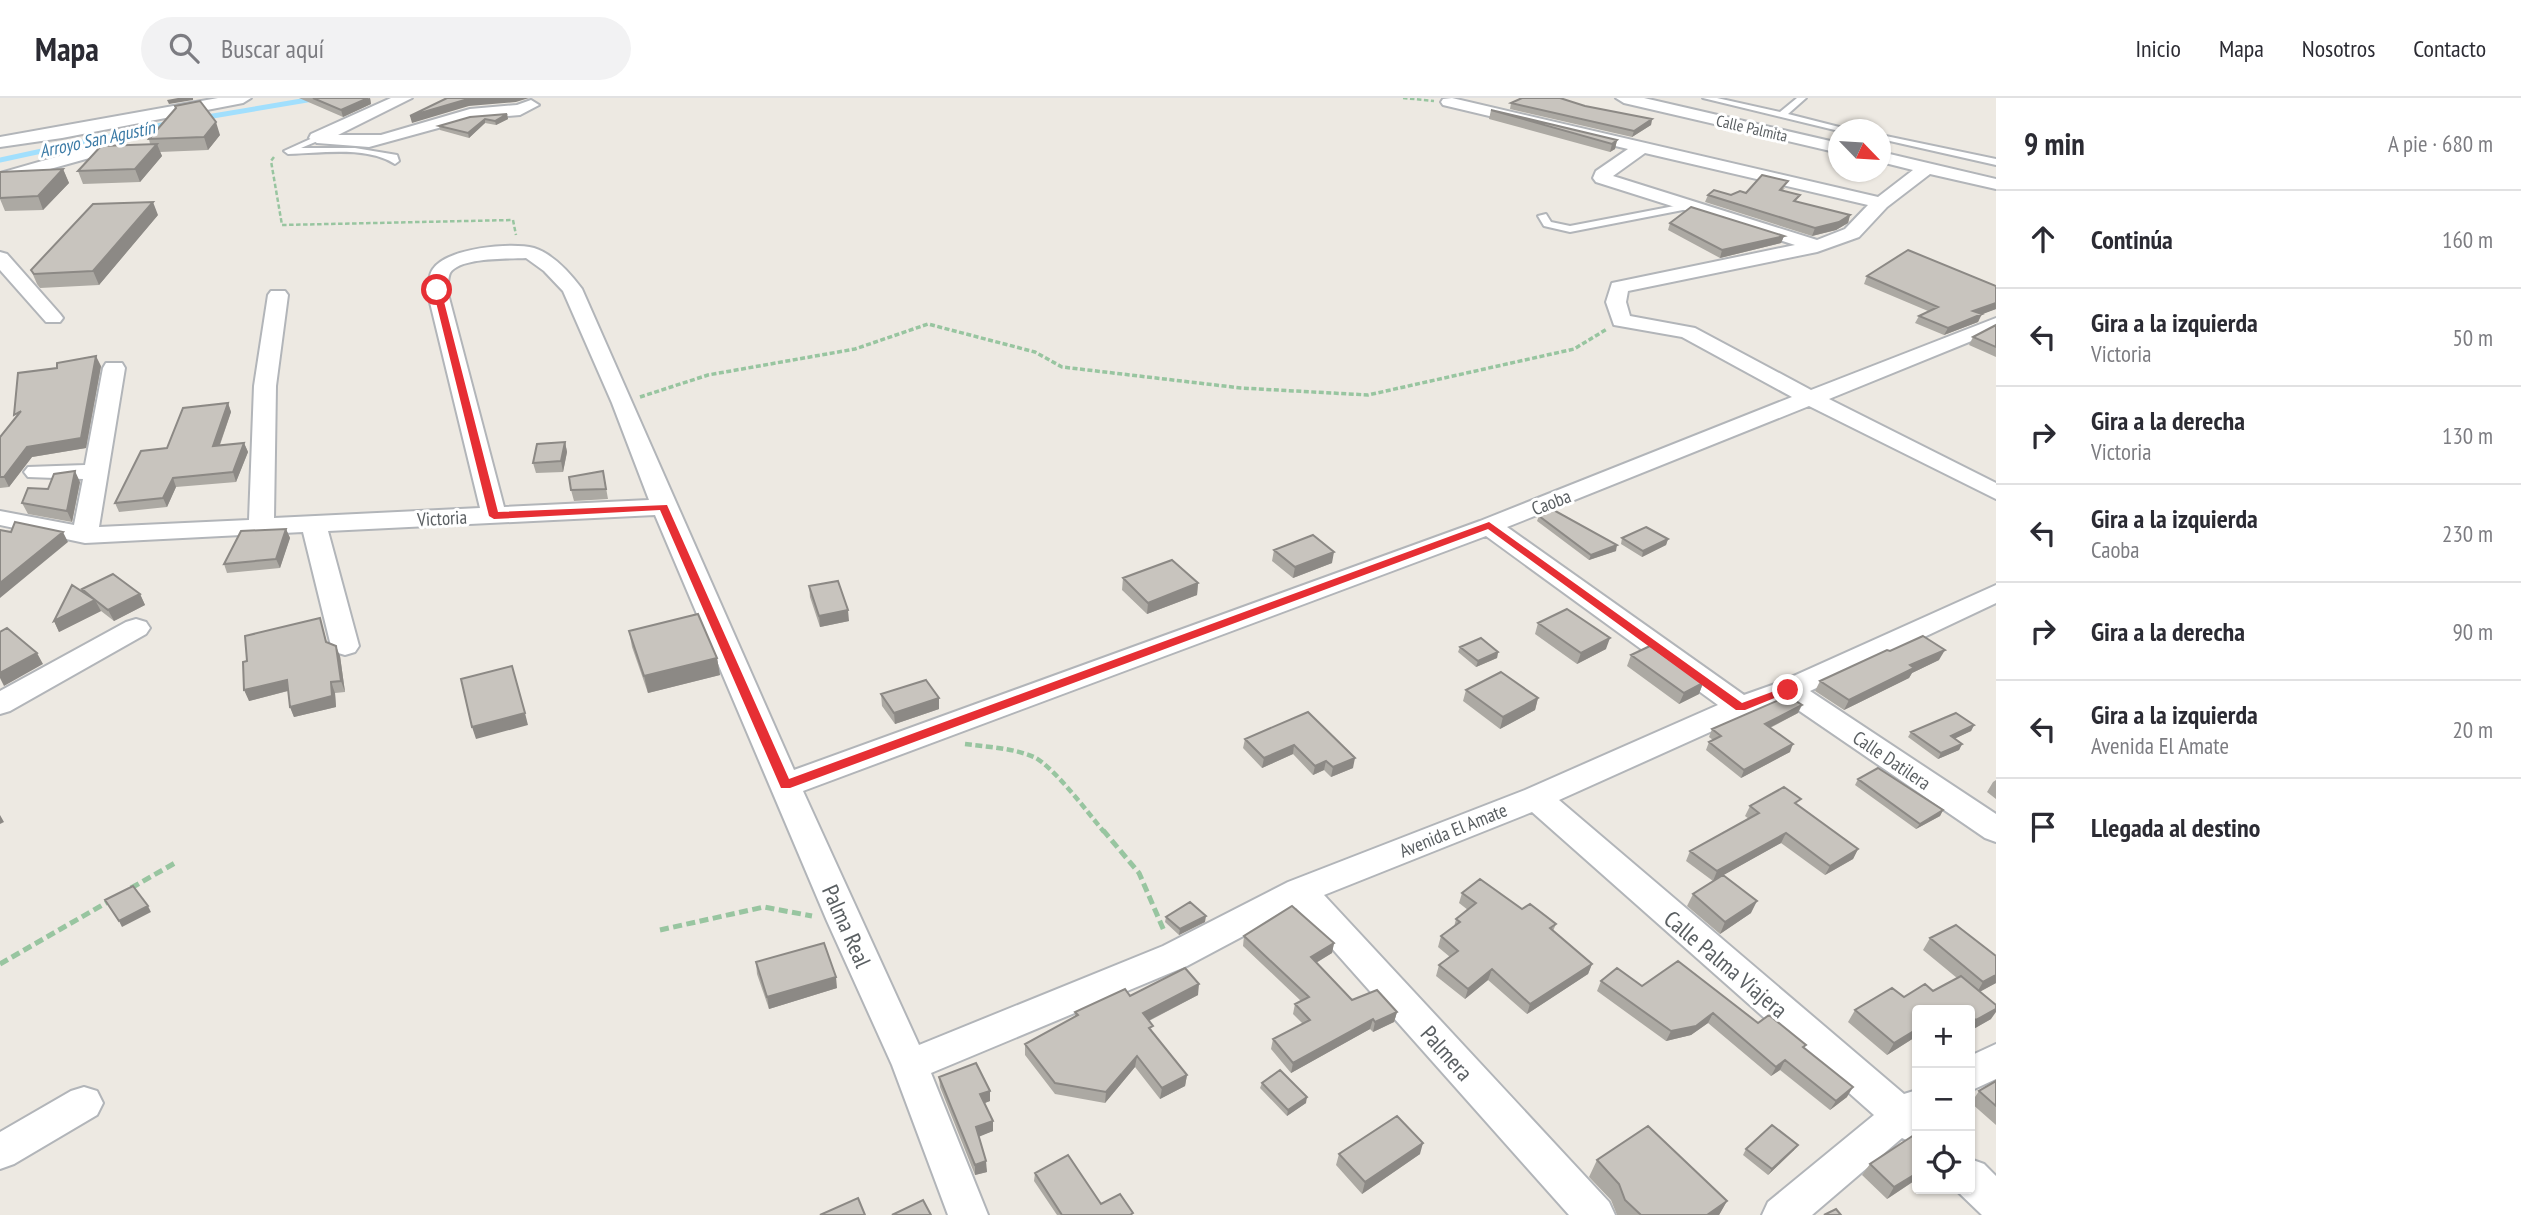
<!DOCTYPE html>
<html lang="es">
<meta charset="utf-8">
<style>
body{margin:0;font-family:"PT Sans Narrow",sans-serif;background:#f2f2f3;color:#2b2b33}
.controls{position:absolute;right:21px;bottom:21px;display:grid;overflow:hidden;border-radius:7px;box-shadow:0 2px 5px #0004}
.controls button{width:63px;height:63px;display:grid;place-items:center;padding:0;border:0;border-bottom:2px solid #e1e1e2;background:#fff;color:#2b2b33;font:35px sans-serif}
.compass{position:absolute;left:1828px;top:21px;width:63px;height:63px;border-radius:50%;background:#fff;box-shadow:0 2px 5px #0004;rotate:115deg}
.stop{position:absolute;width:21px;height:21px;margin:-16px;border:5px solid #e62f34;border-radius:50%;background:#fff}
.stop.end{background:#e62f34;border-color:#fff;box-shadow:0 2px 7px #0008}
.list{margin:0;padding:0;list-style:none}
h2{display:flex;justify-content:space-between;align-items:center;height:91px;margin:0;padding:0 28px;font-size:30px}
h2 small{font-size:23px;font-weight:400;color:#7c7c81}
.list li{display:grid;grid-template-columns:46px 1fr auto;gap:21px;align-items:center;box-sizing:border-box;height:98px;padding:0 28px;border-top:2px solid #e1e1e2}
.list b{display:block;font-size:26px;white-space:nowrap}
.list p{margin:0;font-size:23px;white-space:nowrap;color:#7c7c81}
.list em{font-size:23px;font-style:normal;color:#7c7c81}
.icon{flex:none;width:38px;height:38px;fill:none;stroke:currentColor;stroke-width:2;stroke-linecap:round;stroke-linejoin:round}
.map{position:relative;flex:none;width:1996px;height:1117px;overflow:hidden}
header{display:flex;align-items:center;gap:42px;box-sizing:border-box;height:98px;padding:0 35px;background:#fff;border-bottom:2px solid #e1e1e2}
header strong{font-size:33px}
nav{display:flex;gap:38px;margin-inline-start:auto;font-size:24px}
.search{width:490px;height:63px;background:#f2f2f3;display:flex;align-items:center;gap:18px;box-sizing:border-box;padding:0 24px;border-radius:38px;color:#7c7c81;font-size:26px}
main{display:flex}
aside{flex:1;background:#fff}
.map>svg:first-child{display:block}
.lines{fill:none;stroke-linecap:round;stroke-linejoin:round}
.stream{stroke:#a1dffd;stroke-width:5}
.service-casing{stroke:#b2b5b9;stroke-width:4}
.minor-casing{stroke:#b2b5b9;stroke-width:4}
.path-far3{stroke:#98c5a0;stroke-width:2.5;stroke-dasharray:4.5 2.5;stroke-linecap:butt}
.path-far2{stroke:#98c5a0;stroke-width:3.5;stroke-dasharray:5 2.5;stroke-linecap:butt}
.path-far1{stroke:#98c5a0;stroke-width:4.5;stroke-dasharray:7 3.5;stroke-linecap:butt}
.path{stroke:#98c5a0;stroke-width:5;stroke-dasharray:9 4.5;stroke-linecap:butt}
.service{fill:#fff;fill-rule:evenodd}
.minor{fill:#fff;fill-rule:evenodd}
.wall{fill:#aca9a3}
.shaded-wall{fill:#8c8985}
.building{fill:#c8c4be;stroke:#8c8985;stroke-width:2}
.route{fill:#e62f34}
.labels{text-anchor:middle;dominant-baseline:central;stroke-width:6;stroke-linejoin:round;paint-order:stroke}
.far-street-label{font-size:16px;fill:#5a5f62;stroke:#fff}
.far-water-label{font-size:18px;font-style:italic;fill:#3c7ba6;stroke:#fff}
.street-label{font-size:19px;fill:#5a5f62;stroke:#fff}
.near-street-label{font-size:23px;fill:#5a5f62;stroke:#fff}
</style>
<header>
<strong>Mapa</strong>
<div class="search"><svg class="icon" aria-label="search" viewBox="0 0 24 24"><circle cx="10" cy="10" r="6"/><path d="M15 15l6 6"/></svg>Buscar aquí</div>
<nav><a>Inicio</a><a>Mapa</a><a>Nosotros</a><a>Contacto</a></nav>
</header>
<main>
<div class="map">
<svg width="1996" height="1117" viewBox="0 0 1996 1117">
<rect width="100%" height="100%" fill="#ede9e2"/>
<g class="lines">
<path class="stream" d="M201,20l118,-20
M0,62l171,-37"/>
<g class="service-casing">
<path id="service" d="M1703,0h14l63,14 17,-14h9l-18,16 63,16 -12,1z
M1881,37l115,24v6l-115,-26z
M317,38h3v4l-19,8h54l42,7 2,6 -4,3c-28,-18 -73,-11 -107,-10l-4,-3z
M1690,105l5,3 -2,2 -123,24 -26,-6 -6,-10 8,-2 5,8 19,4z"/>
</g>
<g class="minor-casing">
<path id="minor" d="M218,0h33l-8,5 -181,35 -62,9v-10z
M391,0h21l-74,37h43l89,-26 47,-4 14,-5 8,5 -19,10 -49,4 -102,28 -52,-4 -8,-5 2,-4z
M1452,0l426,99 35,-27 -32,-8v-10l115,27v10l-66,-15 -43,33 -28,30 -42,15 -189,39 -2,11 4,14 65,12 116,62 185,-72v13l-167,68 167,84v16l-187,-93 -302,121 237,168 34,-12 218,-98v18l-186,88 186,123v28l-11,-4 -200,-137 -35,13 -191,86 345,294 13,-4v55l-15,-7 -90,77h-50l6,-13 106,-87 -342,-303 -208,83 285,307 6,13h-46l-273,-307 -109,58 -256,107 57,142h-40l-56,-150 -65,-144 -172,-406 -327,16 31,115 -4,6 -10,3 -10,-3 -4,-6 -28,-114 -218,11 -85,-18v-14l74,14 9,-46 -55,-2 -4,-5 4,-5 57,-2 18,-97 3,-5h16l3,5 -26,159 150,-7 5,-134 14,-91 3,-4h14l3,4 -12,91 -2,132 206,-10 -53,-218c2,-7 2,-16 6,-21 14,-21 78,-27 101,-21 19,6 36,25 48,41l212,481 686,-249 312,-124 -110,-60 -68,-12 -8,-23 6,-19 183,-38 -199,-63 -3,-4 3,-7 32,-22 -185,-44 -2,-3 2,-3zM1645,55l223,52 -23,24 -28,11 -204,-64zM526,160l18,13 19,20 49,112 37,97 -145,7 -57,-217c1,-4 1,-13 3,-17 10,-16 58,-14 76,-15zM1486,438l232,169 -193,85 -237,92 -125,64 -244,99 -116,-254z
M1616,0h28l195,45v10l-215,-50z
M112,43l8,5 -2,4 -118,33v-10z
M0,154l7,2 53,60 3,4 -3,4h-14l-46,-52z
M136,521l10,3 4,6 -4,6 -136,77 -10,3v-23l126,-69z
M1996,946v35l-26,12v-35z
M84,989l13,4 6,12 -6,12 -83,49 -14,5v-37l71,-41z
M1970,1061l14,5 12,12v39h-14l-26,-25 14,-1z"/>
</g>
<path class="path-far3" d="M1403,0l31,3
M274,59l-3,4 11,64 231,-5 3,15"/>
<path class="path-far2" d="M640,299l68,-22 147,-26 73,-25 107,28 27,15 179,21 127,7 206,-46 33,-20"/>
<path class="path-far1" d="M965,646c23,3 48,4 69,13 20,10 55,57 70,75"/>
<path class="path" d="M1103,732l36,43 26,60
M131,790l44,-25
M660,832l104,-23 48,9
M0,866l111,-64"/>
<use href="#service" class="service"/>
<use href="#minor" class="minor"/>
</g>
<path class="wall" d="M299,0h71l1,6 -28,13z
M1511,5l74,3 67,13 -1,6 -19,12 -122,-28z
M175,8l45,29 -12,15 -48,2 2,4 -22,26 -57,2 -5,-13 72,-27 -1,-5 27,-31z
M1491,12l126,30 -2,9 -5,3 -121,-33z
M507,16l1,5 -12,6 -11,-2 -16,15 -29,-8 -1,-4z
M63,71l6,14 -26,27 -38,1 -5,-12v-27z
M1785,90l-2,2 15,12 52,13 -2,8 -12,7 -24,6 -107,-34 3,-7h23z
M158,117l-59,70 -59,3 -3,-4 -6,-14z
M1670,125l114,13 -3,7 -61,15 -52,-28z
M1867,178l129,10v23l-15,5 -3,8 -34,13 -29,-12 4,-7 9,-5 -64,-27z
M1996,227v32l-27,-12 4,-8z
M101,268l-15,82 -54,9 -23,30 -9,1v-51l15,-19z
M228,305l3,9 -11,33 24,-2 4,9 -12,30 -60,5 -9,20 -48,5 -4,-9 52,-55z
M565,344l2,10 -4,20 -27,1 -3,-10z
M603,373l5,28 -34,2 -3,-11z
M80,384l-8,40 -44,-8 -6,-11z
M1539,418l77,35 -27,9 -52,-39z
M286,431l4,9 -10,30 -53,5 -3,-9z
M1622,440l46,1 -2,6 -24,12 -21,-13z
M1274,452l58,13 -39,15 -21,-17z
M1123,480l75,5 -1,12 -50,19 -25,-24z
M809,488l40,35 -29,6 -10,-30z
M82,491l58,5 5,11 -31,16 -13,-10 -42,21 -5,-11 29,-29z
M320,520l7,25 13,13 5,36 -10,1 1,14 -42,10 -4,-10 -2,-16 -39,10 -2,-40z
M1538,525l68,26 -29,15 -42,-30z
M629,533l88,27 3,17 -72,18 -16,-46z
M1460,549l38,5 -1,6 -21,9 -18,-15z
M1890,553l49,9 -27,13 -3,5 -65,32 -29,-19 5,-10z
M1631,557l72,28 -4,11 -20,10 -52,-38z
M1466,592l72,8 -3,12 -35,19 -37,-28z
M881,596l58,15 -44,15 -13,-18z
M1308,614l45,56 -22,9 -7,-7 -11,5 -20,-21 -31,14 -19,-20 2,-9z
M1798,615l-28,15 20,24 -49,26 -35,-28 3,-8 4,-2 -4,-3 3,-8z
M1974,627l-3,6 -16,7 7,6 -3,6 -21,9 -30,-22 3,-5z
M1858,681l85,31 -3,6 -24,13 -61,-44z
M1996,682v19l-9,-7 6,-10z
M1798,707l60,44 -5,10 -28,16 -44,-32 -58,32 28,38 -31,21 -33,-28 6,-12 29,-18 -9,5 -27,-20 4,-10 59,-32 -4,-3 5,-10z
M1462,795l60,16 34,15 -3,7 39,33 -4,10 -61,40 -39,-34 -23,19 -29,-23 3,-11 11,-8 -12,-10 3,-11 13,-9 2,-8 12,-9 -9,-7z
M1166,819l39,5 -26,13 -14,-13z
M1244,838l90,7 -2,10 -16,10 36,37 45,12 -3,10 -21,10 -3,-3 -79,44 -20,-24 2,-10 30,-15 -10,-10 2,-10 6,-3 -58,-55z
M1930,840l66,18v27l-16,8 11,28 -21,12v-21h-53v26l-30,19 -39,-33 7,-12 78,-19 24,-13 -34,-28z
M756,864l81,26 -68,21 -12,-35z
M1601,883l41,5 116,37 48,22 -2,3 43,49 -17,13 -50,-40 -9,6 -63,-53 -17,12 -25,6 -69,-50z
M1198,897l-49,26 3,11 35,43 -2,11 -25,13 -25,-32 -30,36 -50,-9 -30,-39v-11l50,-27v-5l55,-16z
M939,979l51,24 -6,2 9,18v10l-14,5 8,36 -12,3 -35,-88z
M1996,981v46l-25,-22 8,-12 15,-9z
M1262,985l44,20 -19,13 -27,-28z
M1746,1051l48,1 -26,25 -25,-20z
M1339,1056h81l-58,40 -26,-29z
M1597,1062l130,41 -8,14h-102l-6,-15 -22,-23z
M1870,1066l47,15 -30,20 -25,-24z
M1035,1075l66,31 32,11h-76l-23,-34z"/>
<path class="shaded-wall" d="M178,0h15v2l-24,4 -2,-4z
M370,0l1,6 -28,13 -2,-7z
M479,0h50l-13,4 -47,4 -57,17 -2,-7 58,-17z
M507,16l1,5 -12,6 -1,-4z
M485,21v4l-16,15 -1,-5z
M1652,21l-1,6 -19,12 2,-6z
M216,24l4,13 -12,15 -4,-13z
M1617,42l-2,9 -5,3 2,-8z
M157,46l5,12 -22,26 -5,-13z
M63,71l6,14 -26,27 -5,-14z
M153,104l5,13 -59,70 -6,-14z
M1850,117l-2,8 -12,7 -24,6 3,-8z
M1784,138l-3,7 -61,15 2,-8z
M1996,205v6l-26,10 3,-8z
M1982,216l-4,8 -34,13 4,-7z
M96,258l5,10 -15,82 -54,9 -23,30 -5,-10z
M228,305l3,9 -15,43 -3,-9z
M565,344l2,10 -4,20 -2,-11z
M244,345l4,9 -12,30 -3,-10z
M75,373l5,11 -8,40 -5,-11z
M173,380l3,9 -9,20 -4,-9z
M286,431l4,9 -10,30 -4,-9z
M63,434l5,10 -68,56v-15z
M1668,441l-2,6 -24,12 1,-6z
M1617,447l-1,6 -27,9 2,-5z
M1334,454l-2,11 -39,15 2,-11z
M1198,485l-1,12 -50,19 1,-11z
M140,496l5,11 -31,16 -6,-11z
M95,502l6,11 -42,21 -5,-11z
M848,512l1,11 -29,6 -1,-11z
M1610,540l-4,11 -29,15 4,-11z
M336,548l4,10 5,36 -4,-11z
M1945,552l-6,10 -27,13 -3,5 -65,32 5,-10 61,-35z
M1498,554l-1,6 -21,9 2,-6z
M37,555l6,11 -39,22 -4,-8v-5z
M717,560l3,17 -72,18 -4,-17z
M287,582l4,10 -42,11 -5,-11z
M331,584l4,11 1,14 -42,10 -4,-10z
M1703,585l-4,11 -20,10 5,-11z
M939,600v11l-44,15 -1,-11z
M1538,600l-3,12 -35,19 3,-12z
M1802,607l-4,8 -37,19 4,-8z
M525,615l3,12 -52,14 -4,-12z
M1974,627l-3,6 -23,11 3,-6z
M1793,646l-3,8 -49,26 3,-8z
M1962,646l-3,6 -21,9 3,-6z
M1294,647l-1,9 -31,14 2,-10z
M1355,660l-2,10 -22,9 2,-10z
M1326,663l-2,9 -11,5 2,-9z
M1943,712l-3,6 -24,13 4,-5z
M0,717l4,7 -4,2z
M1786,735l-5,10 -68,38 4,-10z
M1858,751l-5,10 -28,16 5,-9z
M1757,803l-6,12 -31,21 5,-12z
M148,808l3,6 -29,15 -3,-6z
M1206,818l-1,6 -26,13 1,-6z
M1334,845l-2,10 -23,14 2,-10z
M1592,866l-4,10 -61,40 3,-10z
M1492,871l-4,11 -23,19 3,-10z
M1996,877v8l-20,11 7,-12z
M836,879l1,11 -68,21 -2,-12z
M1199,886l-1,11 -56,29 1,-11z
M1996,911v3l-5,7 -21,12 6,-11z
M1397,914l-3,10 -21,10 2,-10z
M1713,915l-5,10 -17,12 -25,6 5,-10z
M1373,921l-3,10 -79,44 2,-10z
M1917,931v7l-30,19 7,-12z
M1137,958l-2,11 -30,36 1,-11z
M1785,962l-5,10 -9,6 5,-9z
M1187,977l-2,11 -25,13 2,-11z
M1853,989l-6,10 -17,13 6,-9z
M990,993v10l-10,4v-11z
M1307,999l-1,6 -19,13 1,-6z
M993,1023v10l-17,7v-11z
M1423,1045l-3,11 -58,40 3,-12z
M1798,1047l-4,5 -26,25 4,-6z
M986,1063l1,11 -12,3v-10z
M1917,1075v6l-30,20 7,-12z
M1727,1103l-8,14h-12z"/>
<path class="building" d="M313,0h55l-27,12z
M447,0h32l-11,1 -58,17z
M1522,0h38l25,8 67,13 -18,12 -123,-28z
M200,3l16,21 -12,15 -55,2 27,-31 -1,-2z
M1491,12l126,30 -5,4z
M507,16l-12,7 -10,-2 -17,14 -29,-7 31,-9z
M157,46l-22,25 -57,2 23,-25z
M63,71l-25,27 -38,2v-26z
M1762,77l26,6 -8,9 20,5 -6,6 56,14 -11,7 -24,6 -107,-33 6,-5 17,5 9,-4 6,2z
M153,104l-60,69 -59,3 -3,-4 62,-66z
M1691,109l93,29 -62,14 -52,-27z
M1908,152l88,36v17l-23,8 9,3 -34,14 -29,-12 19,-9 -71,-31z
M1996,227v22l-23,-10z
M96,258l-15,82 -54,9 -23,30h-4v-40l21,-26 -7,4 4,-42 39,-5v-5z
M228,305l-15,43 31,-3 -11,29 -60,6 -10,20 -48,5 26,-52 26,-3 16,-40z
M565,344l-4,19 -28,2 4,-19z
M75,373l-8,40 -45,-8 6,-15 20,1 6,-15z
M603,373l3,18 -35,1 -2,-13z
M1550,410l67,37 -26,10 -52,-39 3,-5z
M15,424l48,10 -63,51v-53l11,2z
M1646,429l22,12 -25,12 -21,-13z
M286,431l-10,30 -52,5 17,-33z
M1313,437l21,17 -39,15 -21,-17z
M1172,462l26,23 -50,20 -25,-25z
M113,476l27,20 -32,16 -13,-10 -41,21 18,-36 23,15 -13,-11z
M838,483l10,29 -29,6 -10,-30z
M1567,511l43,29 -29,15 -43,-30z
M698,516l19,44 -73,18 -15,-45z
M320,520l6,24 10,4 5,35 -10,1 1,14 -42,11 -3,-27 -43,10 -1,-28 4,-1 -2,-25z
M7,530l30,25 -37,20v-41z
M1923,538l22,14 -35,15 4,3 -65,32 -29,-19 67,-31 3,1z
M1481,540l17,14 -20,9 -18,-14z
M1650,548l53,37 -19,10 -53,-38z
M512,568l13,47 -53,14 -11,-48z
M1501,574l37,26 -35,19 -37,-27z
M926,582l13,18 -45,15 -13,-19z
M1788,598l14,9 -37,19 28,20 -49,26 -35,-28 12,-6 -9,-7z
M1308,614l47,46 -22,9 -7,-6 -11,5 -21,-21 -30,13 -19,-19z
M1956,615l18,12 -23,11 11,8 -21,9 -30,-21z
M1878,670l65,42 -23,14 -62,-45z
M1784,689l17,12 -6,4 63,46 -28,17 -44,-33 -69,38 -27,-20 69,-38 -9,-7z
M1723,777l34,26 -32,21 -32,-28z
M1480,781l42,30 8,-5 26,20 -6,4 42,36 -62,40 -38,-35 -24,20 -29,-24 19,-14 -17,-15 19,-14 -4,-3 20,-16 -14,-10z
M133,788l15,20 -29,15 -14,-21z
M1190,804l16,14 -26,13 -14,-12z
M1292,808l42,37 -23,14 41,43 25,-10 20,22 -22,10 -2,-3 -80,44 -20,-24 37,-19 -15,-16 14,-7 -65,-61z
M1956,827l40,31v19l-13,7 -53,-44z
M824,845l12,34 -69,20 -11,-35z
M1678,863l80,62 11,-8 37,30 -3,2 50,40 -17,14 -51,-41 -9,7 -63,-54 -17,13 -25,5 -70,-50 16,-13 25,18z
M1185,870l14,16 -56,29 10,13 -4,2 38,47 -25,13 -25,-32 -31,36 -51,-9 -30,-39 53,-29 -3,-3 50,-23 5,7z
M1961,878l35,29v4l-20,11 -3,-2 -3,2v-10h-53v19l-23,14 -39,-33 37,-22 12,9 21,-13 8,7z
M976,965l14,28 -10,3 13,27 -17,6 10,34 -11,4 -36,-88z
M1280,972l27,27 -19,13 -26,-27z
M1996,983v25l-17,-15z
M1397,1018l26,27 -58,39 -26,-28z
M1772,1027l26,20 -26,24 -26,-20z
M1648,1028l79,75 -20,14h-66l-16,-15 -6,-16 -22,-24z
M1917,1035v40l-23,14 -24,-23z
M1068,1057l33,49 19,-10 13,19 -3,2h-68l-27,-42z
M858,1100l7,17h-45z
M923,1102l8,15h-39z
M1836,1111l5,6h-17z"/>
<path class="route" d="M437,189l4,3 57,222 169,-7 122,274 700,-257 253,181 46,-17 6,4 -49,20h-9l-248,-181 -698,259h-9l-121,-278 -166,9 -5,-3 -56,-226z"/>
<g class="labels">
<g class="far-street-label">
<text transform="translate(1752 30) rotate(13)">Calle Palmita</text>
</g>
<g class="far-water-label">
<text transform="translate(97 41) rotate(-12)">Arroyo San Agustín</text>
</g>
<g class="street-label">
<text transform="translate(1551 404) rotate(-21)">Caoba</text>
<text transform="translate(442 420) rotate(-3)">Victoria</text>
<text transform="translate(1892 662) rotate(34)">Calle Datilera</text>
<text transform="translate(1453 732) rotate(-22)">Avenida El Amate</text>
</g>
<g class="near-street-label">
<text transform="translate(847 828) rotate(66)">Palma Real</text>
<text transform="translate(1726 866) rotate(40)">Calle Palma Viajera</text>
<text transform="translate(1447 955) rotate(48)">Palmera</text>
</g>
</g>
</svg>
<div class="controls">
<button>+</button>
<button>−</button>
<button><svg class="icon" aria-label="locate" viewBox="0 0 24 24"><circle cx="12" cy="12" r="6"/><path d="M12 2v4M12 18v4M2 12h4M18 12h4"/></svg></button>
</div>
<svg class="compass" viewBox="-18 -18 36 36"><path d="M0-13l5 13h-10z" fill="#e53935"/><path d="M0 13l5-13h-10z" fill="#7c7c81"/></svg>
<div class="stop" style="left:437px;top:192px"></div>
<div class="stop end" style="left:1788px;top:592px"></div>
</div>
<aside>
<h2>9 min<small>A pie · 680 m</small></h2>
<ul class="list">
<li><svg class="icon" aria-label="ahead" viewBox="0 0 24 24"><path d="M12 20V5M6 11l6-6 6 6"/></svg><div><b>Continúa</b></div><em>160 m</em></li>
<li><svg class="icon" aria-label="left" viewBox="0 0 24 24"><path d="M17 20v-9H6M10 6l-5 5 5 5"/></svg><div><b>Gira a la izquierda</b><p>Victoria</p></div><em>50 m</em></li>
<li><svg class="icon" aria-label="right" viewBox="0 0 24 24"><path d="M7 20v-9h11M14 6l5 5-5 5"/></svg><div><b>Gira a la derecha</b><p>Victoria</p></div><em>130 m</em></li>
<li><svg class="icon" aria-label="left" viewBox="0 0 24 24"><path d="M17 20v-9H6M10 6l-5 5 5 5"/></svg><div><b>Gira a la izquierda</b><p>Caoba</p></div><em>230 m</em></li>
<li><svg class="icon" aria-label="right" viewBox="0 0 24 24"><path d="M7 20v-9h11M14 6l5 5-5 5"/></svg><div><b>Gira a la derecha</b></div><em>90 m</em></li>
<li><svg class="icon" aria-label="left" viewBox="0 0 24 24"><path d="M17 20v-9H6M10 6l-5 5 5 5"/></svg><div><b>Gira a la izquierda</b><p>Avenida El Amate</p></div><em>20 m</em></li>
<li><svg class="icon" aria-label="arrive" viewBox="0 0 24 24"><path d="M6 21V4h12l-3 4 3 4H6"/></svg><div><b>Llegada al destino</b></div></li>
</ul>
</aside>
</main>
